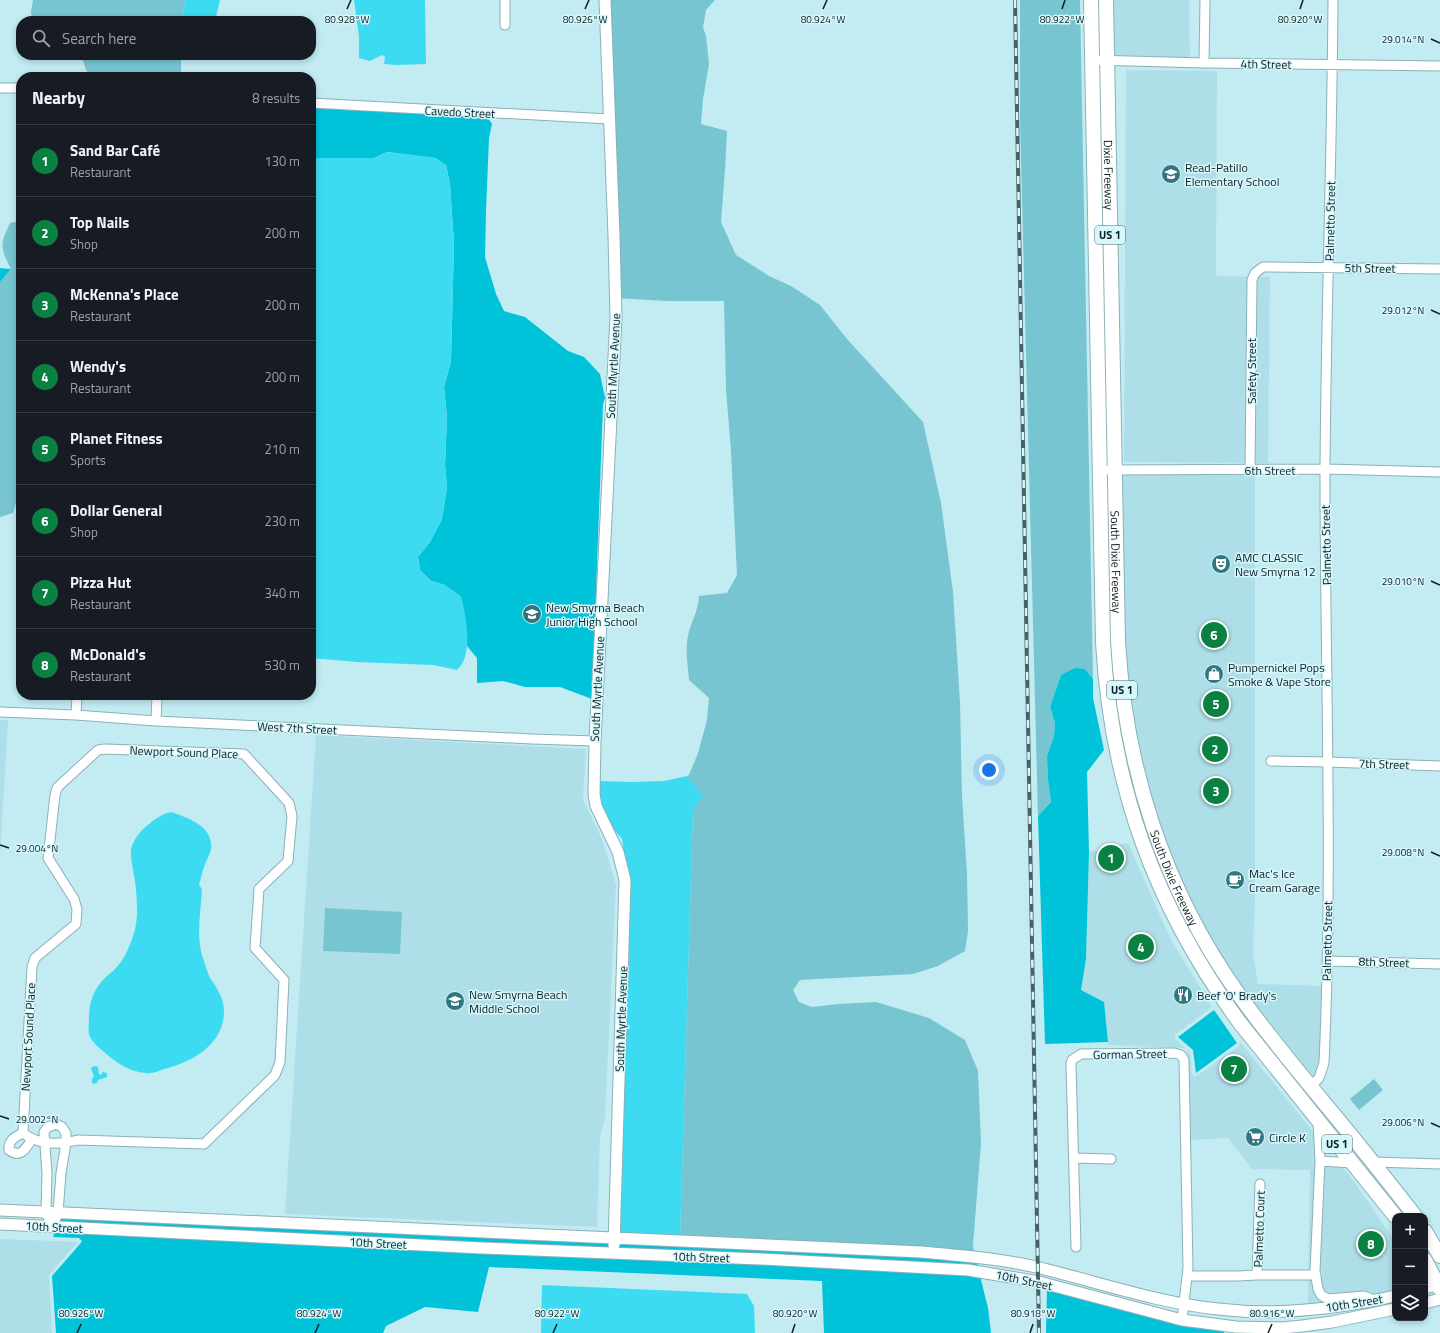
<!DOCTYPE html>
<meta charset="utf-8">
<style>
body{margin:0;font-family:"Titillium Web",sans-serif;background:#20242c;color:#f1f3f6}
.controls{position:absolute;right:12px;bottom:12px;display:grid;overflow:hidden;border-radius:8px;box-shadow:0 2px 6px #0003}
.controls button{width:36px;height:36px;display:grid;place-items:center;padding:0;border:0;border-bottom:1px solid #363941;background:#171b24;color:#f1f3f6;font:20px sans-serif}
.you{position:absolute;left:989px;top:770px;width:14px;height:14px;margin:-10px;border:3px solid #fff;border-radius:50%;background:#1a73e8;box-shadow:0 0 0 6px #1a73e833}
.badge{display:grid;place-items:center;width:26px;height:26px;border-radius:50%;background:#0b8043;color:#fff;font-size:13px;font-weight:700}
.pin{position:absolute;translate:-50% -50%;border:2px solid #fff;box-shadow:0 1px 4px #0006}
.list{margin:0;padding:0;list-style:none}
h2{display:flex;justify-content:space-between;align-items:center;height:52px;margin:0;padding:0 16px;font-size:17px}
h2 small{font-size:13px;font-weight:400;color:#9ea1a6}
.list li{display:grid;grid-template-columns:26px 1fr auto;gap:12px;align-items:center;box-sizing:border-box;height:72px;padding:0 16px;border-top:1px solid #363941}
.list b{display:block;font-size:15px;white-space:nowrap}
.list p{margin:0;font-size:13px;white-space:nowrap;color:#9ea1a6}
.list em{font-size:13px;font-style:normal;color:#9ea1a6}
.icon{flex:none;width:22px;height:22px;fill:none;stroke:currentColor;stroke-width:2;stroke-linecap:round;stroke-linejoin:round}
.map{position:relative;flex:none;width:1440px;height:1333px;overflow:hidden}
.search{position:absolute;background:#171b24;box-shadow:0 2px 6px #0003;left:16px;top:16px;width:300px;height:44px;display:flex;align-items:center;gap:10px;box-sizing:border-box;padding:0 14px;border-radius:16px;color:#9ea1a6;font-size:15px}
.panel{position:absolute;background:#171b24;box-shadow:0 2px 6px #0003;left:16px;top:72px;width:300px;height:628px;border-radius:16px}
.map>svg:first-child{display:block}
.built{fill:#aedfe8}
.green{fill:#76c5d1}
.forest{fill:#00c3da}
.water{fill:#3cdbf1}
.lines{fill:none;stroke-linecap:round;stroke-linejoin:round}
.minor-casing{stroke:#8ab1b7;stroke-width:11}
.tertiary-casing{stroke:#8ab1b7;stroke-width:13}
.primary-casing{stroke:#8ab1b7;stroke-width:16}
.minor{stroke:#fff;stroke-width:9}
.tertiary{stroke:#fff;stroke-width:11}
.primary{stroke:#fff;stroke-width:14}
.rail-casing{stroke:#496165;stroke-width:4}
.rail{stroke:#d6f7fc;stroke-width:2.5;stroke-dasharray:8;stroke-linecap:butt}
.ticks{fill:none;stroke:#0e1e20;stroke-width:1.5}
.labels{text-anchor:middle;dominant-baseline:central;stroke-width:3;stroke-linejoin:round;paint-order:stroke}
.shield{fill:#d6f7fc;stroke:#4a5f62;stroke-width:1}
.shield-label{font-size:11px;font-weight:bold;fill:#0e1e20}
.street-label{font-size:12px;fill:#0e1e20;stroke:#d6f7fc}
.poi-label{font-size:12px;fill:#0e1e20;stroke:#d6f7fc;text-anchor:start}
.ticks-label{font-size:10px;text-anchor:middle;fill:#0e1e20;stroke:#d6f7fc;stroke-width:3;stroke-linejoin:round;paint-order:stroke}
</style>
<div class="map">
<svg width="1440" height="1333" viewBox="0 0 1440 1333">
<rect width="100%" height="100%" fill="#c2ebf2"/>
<path class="built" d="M1111,0h78l1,58 -78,-3z
M1126,70l91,1 -1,205 54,1 -2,186 -144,-1z
M1119,474h136v427l-2,51 5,32 65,2 -3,77 -4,13 -3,2 -88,-112 -46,-87 -22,-60 -19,-62 -12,-81z
M0,720h8l-8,137z
M316,735l270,14 -3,51 19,39 14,46 -11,232 -5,21 -3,89 -312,-13z
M1128,843l42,95 42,69 -37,28v4l10,9 -77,-3 -4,-43 -23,-12 5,-31 3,-107z
M1240,1042l75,92 3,164 9,5 -19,2 2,-135 -58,-1 -24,-31 -38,2 -3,-91 3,3 2,22 3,3 44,-31z
M1324,1166l18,1 10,12 43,62v50l-20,5 -10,-4 -33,3 -8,-4 -2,-3 -1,-11 2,-1 -2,-6h-2z
M0,1239l78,3 -29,33 3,58h-52z"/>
<path class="green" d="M33,0h153l-5,21h-149l-1,-10z
M605,0h110l-9,10 -3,17 3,9 3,28 -6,35 -2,25 26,7 -2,39 -4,52 15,33 33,21 22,10 29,19 27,34 76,83 18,81 12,89 7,111 2,93 5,78 1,57 -3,20 -27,15 -25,8 -113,6 -7,10 6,12 13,5 27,-3 37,-2 53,16 36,22 13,31 3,72 -8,102 1,7 -294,-15 13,-428 9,-13 -15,-20 2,-1 9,-22 9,-33 2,-22 -20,-18c-1,-13 -4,-32 -1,-44 3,-15 10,-23 11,-40l28,-3 10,-18 -6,-124 -5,-62 -2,-88h-57l-52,-3z
M1020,0h60l13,679 -8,-10 -24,6 -11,32 5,16 -1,13 -7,20 1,24 3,22 -13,14 -18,-695z
M80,55h101v22h-88l-7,-7 -4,-13z
M21,221v264l-8,28 -13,4v-235l11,-13c-11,-21 -11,-25 -1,-46z
M325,908l77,4 -2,42 -77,-3z
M1374,1079l9,11 -24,20 -9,-11z"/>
<path class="forest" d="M317,104l171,14 4,6 -3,14 -3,72 -1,47 11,37 8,17 21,6 43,34 16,6 16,17 5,24 -2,6 -11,295 -32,-12h-35l-22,-6 -26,2v-25l-10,-12v-3l-22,-58 -14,-4 -11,-11 -2,-13 12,-15 12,-23 5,-32 -2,-22 2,-48 -3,-30 7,-26 3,-117 -4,-60 -4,-19 -11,-7 -48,-6 -13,6h-63v-51z
M0,268l11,1 -11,13z
M1075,668l10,1 8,10v19l11,52 -17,22 2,80 -3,107 -5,31 23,12 4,40 -63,2 -7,-228 13,-14 -3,-22 -1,-24 7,-20 1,-13 -5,-16 11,-32z
M1214,1010l23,33 -41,30 -3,-23 -15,-13z
M60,1217l550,26v6l-552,-25z
M55,1232l658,30 267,14 8,32 3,25h-167l-2,-52 -333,-14 -11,45 -53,-5 -39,19 -3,7h-327l-4,-57 28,-32 2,-3 -3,-3 -26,-1z
M618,1243l302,13 57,5 1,6 -360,-18z
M1047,1288l177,42v3h-178z"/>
<path class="water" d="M186,0h34l-5,21h-34z
M354,0h71l1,64 -29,1 -13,-1 1,-7 -3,-2 -12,6 -11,-3v-21z
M387,152l49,6 10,7 4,19 4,60 -3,117 -7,26 3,30 -2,48 2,22 -5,32 -12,23 -12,15 2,13 11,11 14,4 16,11c5,20 13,59 -4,74l-24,-5 -76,-3 -46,-4v-252l1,-20 -1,-35v-193h63z
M687,776l16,20 -10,13 -13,428 -62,-3 5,-103 5,-160 -3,-109 -3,-23 -13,-15 -9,-20 -2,-23 33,1 33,-1z
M171,812c18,6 43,15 40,37 -1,6 -5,12 -7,18 -2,5 -3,12 -5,18l3,4c-1,21 -6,45 0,66 2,7 5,16 8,23 7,10 14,20 14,33 0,33 -31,51 -60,58 -5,2 -12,5 -18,4 -17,-1 -29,-10 -42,-21 -5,-4 -14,-12 -15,-18 -1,-5 0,-11 0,-16 0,-17 5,-30 18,-42 2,-2 5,-4 7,-6 10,-9 16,-24 20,-37 5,-14 3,-42 0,-57 -1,-9 -5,-21 -2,-30 2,-7 10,-17 16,-21 7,-6 14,-11 23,-13z
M96,1066l2,1 1,7 2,1 2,-3 4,1v4l-9,3 -1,3 -3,1 -2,-1v-4l2,-3 -3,-7 1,-2z
M542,1285l205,9 7,12 1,27h-214z"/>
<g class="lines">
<g class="minor-casing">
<path id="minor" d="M505,0v25
M1092,60l112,3 236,3
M1204,63l1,-63
M0,88h21
M311,103l298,16
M1109,470l216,-1 115,3
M1250,470l2,-190 3,-7 8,-6 177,2
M0,712l76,3 80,6 376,18 63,2
M76,715l1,-20
M156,721l1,-26
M105,749l139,5 45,49 3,13 -4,45 -29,28 -4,59 29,32 -4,82 -5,13 -6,6 -65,63 -126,-4c-18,5 -40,5 -55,-7l9,-166 3,-9 41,-34 1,-15 -3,-10 -26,-41 7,-63 2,-7 3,-3 38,-35z
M1271,761l57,1 112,4
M1328,961l112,3
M1311,1086l8,-8 5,-15c9,-197 1,-395 1,-593 1,-157 7,-313 8,-470
M1318,1121l2,40 -5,110 3,18 3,6 7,4 36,-3 10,4
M56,1124l6,3 4,6v10l-5,30 -3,40 -6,15 -6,-16 1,-39 -3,-41 4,-5z
M23,1133c-8,4 -15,7 -14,17 12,9 17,-2 23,-11
M1074,1158l37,1
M1320,1161l33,2
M1373,1162l67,2
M1076,1247l-5,-183 1,-4 9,-6 93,-1 7,2 3,5 4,208 -6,52
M1257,1275l3,-91
M1187,1276h51l19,-1h59"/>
</g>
<g class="tertiary-casing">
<path id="tertiary" d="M605,0l9,236 2,81 -21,424 -1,53 2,12 22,46 7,28 -11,365
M0,1210l921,42c44,4 88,7 131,19 55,14 109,32 166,38 59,7 119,0 177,-13
M0,1224l482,24 279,11 207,11 71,12 143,38 54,7 46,1 20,-2 30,-4 63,-13
M1425,1288l15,-4
M1425,1303l15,-4"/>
</g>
<g class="primary-casing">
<g id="primary">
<path d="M1091,0l12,642c8,144 52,265 137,381l155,193"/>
<path id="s1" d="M1106,0l12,641c7,126 46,248 119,351 43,61 95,118 141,177 12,15 25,31 37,47"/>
<path d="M1425,1231l15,25"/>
<path d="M1425,1260l15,29"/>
</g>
</g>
<use href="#minor" class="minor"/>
<use href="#tertiary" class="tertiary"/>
<use href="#primary" class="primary"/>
<g class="rail-casing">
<path id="rail" d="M1015,0l24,1333"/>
</g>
<use href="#rail" class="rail"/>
</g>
<path class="ticks" d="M347,9l4,-9M585,9l4,-9M823,9l4,-9M1062,9l3,-9M1300,9l3,-9M1431,39l9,4M1431,310l9,4M1431,581l9,4M0,845l9,3M1431,852l9,4M0,1116l9,3M1431,1123l9,4M77,1333l4,-9M315,1333l4,-9M553,1333l4,-9M792,1333l3,-9M1030,1333l3,-9M1268,1333l4,-9"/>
<defs>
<g id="school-disc" transform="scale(1)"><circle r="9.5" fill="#2f7681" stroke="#d6f7fc"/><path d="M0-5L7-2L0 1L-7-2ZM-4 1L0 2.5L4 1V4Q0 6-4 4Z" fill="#fff"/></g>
<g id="theatre-disc" transform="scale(1)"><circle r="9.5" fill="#2f7681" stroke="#d6f7fc"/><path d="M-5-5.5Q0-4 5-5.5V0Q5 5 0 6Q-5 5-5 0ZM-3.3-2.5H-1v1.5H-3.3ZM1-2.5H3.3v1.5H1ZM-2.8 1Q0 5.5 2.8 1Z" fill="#fff"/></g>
<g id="shop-disc" transform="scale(1)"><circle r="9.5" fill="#2f7681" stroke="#d6f7fc"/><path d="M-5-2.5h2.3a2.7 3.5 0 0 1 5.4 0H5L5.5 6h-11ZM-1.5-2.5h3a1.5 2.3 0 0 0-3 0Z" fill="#fff"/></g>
<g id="cafe-disc" transform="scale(1)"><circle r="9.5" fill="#2f7681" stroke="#d6f7fc"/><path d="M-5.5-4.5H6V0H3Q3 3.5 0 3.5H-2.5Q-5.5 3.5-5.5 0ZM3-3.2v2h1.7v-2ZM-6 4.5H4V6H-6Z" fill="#fff"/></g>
<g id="restaurant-disc" transform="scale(1)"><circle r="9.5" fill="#2f7681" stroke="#d6f7fc"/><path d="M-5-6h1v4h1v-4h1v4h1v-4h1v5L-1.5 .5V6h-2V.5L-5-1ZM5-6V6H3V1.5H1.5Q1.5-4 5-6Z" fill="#fff"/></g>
<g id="supermarket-disc" transform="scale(1)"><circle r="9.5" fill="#2f7681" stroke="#d6f7fc"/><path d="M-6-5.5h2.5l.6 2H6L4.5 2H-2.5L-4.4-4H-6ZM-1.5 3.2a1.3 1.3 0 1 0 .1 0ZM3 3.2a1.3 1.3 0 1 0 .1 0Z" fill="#fff"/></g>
</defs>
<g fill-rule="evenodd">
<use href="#school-disc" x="1171" y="174"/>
<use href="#theatre-disc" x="1221" y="564"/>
<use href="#school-disc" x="532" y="614"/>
<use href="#shop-disc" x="1214" y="674"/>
<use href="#cafe-disc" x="1235" y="880"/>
<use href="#restaurant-disc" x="1183" y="995"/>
<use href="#school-disc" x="455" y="1001"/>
<use href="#supermarket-disc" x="1255" y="1137"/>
</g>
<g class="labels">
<g class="shield">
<rect x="1095" y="226" width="30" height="18" rx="3"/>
<rect x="1107" y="681" width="30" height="18" rx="3"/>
<rect x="1322" y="1135" width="30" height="18" rx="3"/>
</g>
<g class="shield-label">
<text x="1110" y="235">US 1</text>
<text x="1122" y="690">US 1</text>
<text x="1337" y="1144">US 1</text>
</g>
<g class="street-label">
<text transform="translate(1266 64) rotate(1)">4th Street</text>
<text transform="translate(460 112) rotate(3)">Cavedo Street</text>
<text stroke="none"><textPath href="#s1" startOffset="175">Dixie Freeway</textPath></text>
<text transform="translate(1330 221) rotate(-89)">Palmetto Street</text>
<text transform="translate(1370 268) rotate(1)">5th Street</text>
<text transform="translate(613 366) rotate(-87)">South Myrtle Avenue</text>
<text transform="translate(1251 371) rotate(-90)">Safety Street</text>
<text x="1270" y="470">6th Street</text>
<text transform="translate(1326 545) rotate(-91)">Palmetto Street</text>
<text stroke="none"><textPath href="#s1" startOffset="562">South Dixie Freeway</textPath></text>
<text transform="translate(597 689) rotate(-87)">South Myrtle Avenue</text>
<text transform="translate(297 728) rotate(3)">West 7th Street</text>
<text transform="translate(184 752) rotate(2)">Newport Sound Place</text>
<text transform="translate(1384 764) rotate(2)">7th Street</text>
<text stroke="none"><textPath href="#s1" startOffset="886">South Dixie Freeway</textPath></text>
<text transform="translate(1327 941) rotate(-89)">Palmetto Street</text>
<text transform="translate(1384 962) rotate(2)">8th Street</text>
<text transform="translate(621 1019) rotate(-88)">South Myrtle Avenue</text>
<text transform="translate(28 1037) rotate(-87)">Newport Sound Place</text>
<text transform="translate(1130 1054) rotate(-1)">Gorman Street</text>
<text transform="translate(54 1227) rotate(3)">10th Street</text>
<text transform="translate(1259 1229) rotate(-88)">Palmetto Court</text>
<text transform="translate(378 1243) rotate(3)">10th Street</text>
<text transform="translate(701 1257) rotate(2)">10th Street</text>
<text transform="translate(1024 1280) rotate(12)">10th Street</text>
<text transform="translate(1354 1303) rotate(-9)">10th Street</text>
</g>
<g class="poi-label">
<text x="1185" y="167">Read-Patillo<tspan x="1185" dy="14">Elementary School</tspan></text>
<text x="1235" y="557">AMC CLASSIC<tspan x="1235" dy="14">New Smyrna 12</tspan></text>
<text x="546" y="607">New Smyrna Beach<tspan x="546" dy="14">Junior High School</tspan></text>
<text x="1228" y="667">Pumpernickel Pops<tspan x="1228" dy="14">Smoke &amp; Vape Store</tspan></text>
<text x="1249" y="873">Mac's Ice<tspan x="1249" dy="14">Cream Garage</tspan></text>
<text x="469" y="994">New Smyrna Beach<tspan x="469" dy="14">Middle School</tspan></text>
<text x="1197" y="995">Beef 'O' Brady's</text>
<text x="1269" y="1137">Circle K</text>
</g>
</g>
<g class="ticks-label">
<text x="347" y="23">80.928°W</text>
<text x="585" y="23">80.926°W</text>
<text x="823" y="23">80.924°W</text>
<text x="1062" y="23">80.922°W</text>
<text x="1300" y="23">80.920°W</text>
<text x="1403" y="43">29.014°N</text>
<text x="1403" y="314">29.012°N</text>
<text x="1403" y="585">29.010°N</text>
<text x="37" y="852">29.004°N</text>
<text x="1403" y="856">29.008°N</text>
<text x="37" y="1123">29.002°N</text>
<text x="1403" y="1126">29.006°N</text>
<text x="81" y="1317">80.926°W</text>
<text x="319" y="1317">80.924°W</text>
<text x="557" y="1317">80.922°W</text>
<text x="795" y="1317">80.920°W</text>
<text x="1033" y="1317">80.918°W</text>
<text x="1272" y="1317">80.916°W</text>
</g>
</svg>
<div class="controls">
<button>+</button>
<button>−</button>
<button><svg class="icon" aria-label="layers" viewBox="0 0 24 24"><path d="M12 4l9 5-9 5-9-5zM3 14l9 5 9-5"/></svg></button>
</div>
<div class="you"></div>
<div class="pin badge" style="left:1111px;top:858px">1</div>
<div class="pin badge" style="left:1215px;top:749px">2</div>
<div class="pin badge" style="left:1216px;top:791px">3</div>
<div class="pin badge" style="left:1141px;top:947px">4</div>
<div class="pin badge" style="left:1216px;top:704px">5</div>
<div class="pin badge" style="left:1214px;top:635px">6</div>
<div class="pin badge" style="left:1234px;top:1069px">7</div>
<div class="pin badge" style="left:1371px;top:1244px">8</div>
<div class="search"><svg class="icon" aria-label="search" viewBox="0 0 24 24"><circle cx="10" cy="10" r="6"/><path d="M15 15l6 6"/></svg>Search here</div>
<section class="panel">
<h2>Nearby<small>8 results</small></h2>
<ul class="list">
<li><span class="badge">1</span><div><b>Sand Bar Café</b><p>Restaurant</p></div><em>130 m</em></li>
<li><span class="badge">2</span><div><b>Top Nails</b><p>Shop</p></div><em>200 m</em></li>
<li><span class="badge">3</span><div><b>McKenna's Place</b><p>Restaurant</p></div><em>200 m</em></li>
<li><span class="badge">4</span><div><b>Wendy's</b><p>Restaurant</p></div><em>200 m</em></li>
<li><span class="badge">5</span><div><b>Planet Fitness</b><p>Sports</p></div><em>210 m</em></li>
<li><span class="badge">6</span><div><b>Dollar General</b><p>Shop</p></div><em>230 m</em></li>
<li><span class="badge">7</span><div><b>Pizza Hut</b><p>Restaurant</p></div><em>340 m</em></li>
<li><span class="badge">8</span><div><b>McDonald's</b><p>Restaurant</p></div><em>530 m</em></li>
</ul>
</section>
</div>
